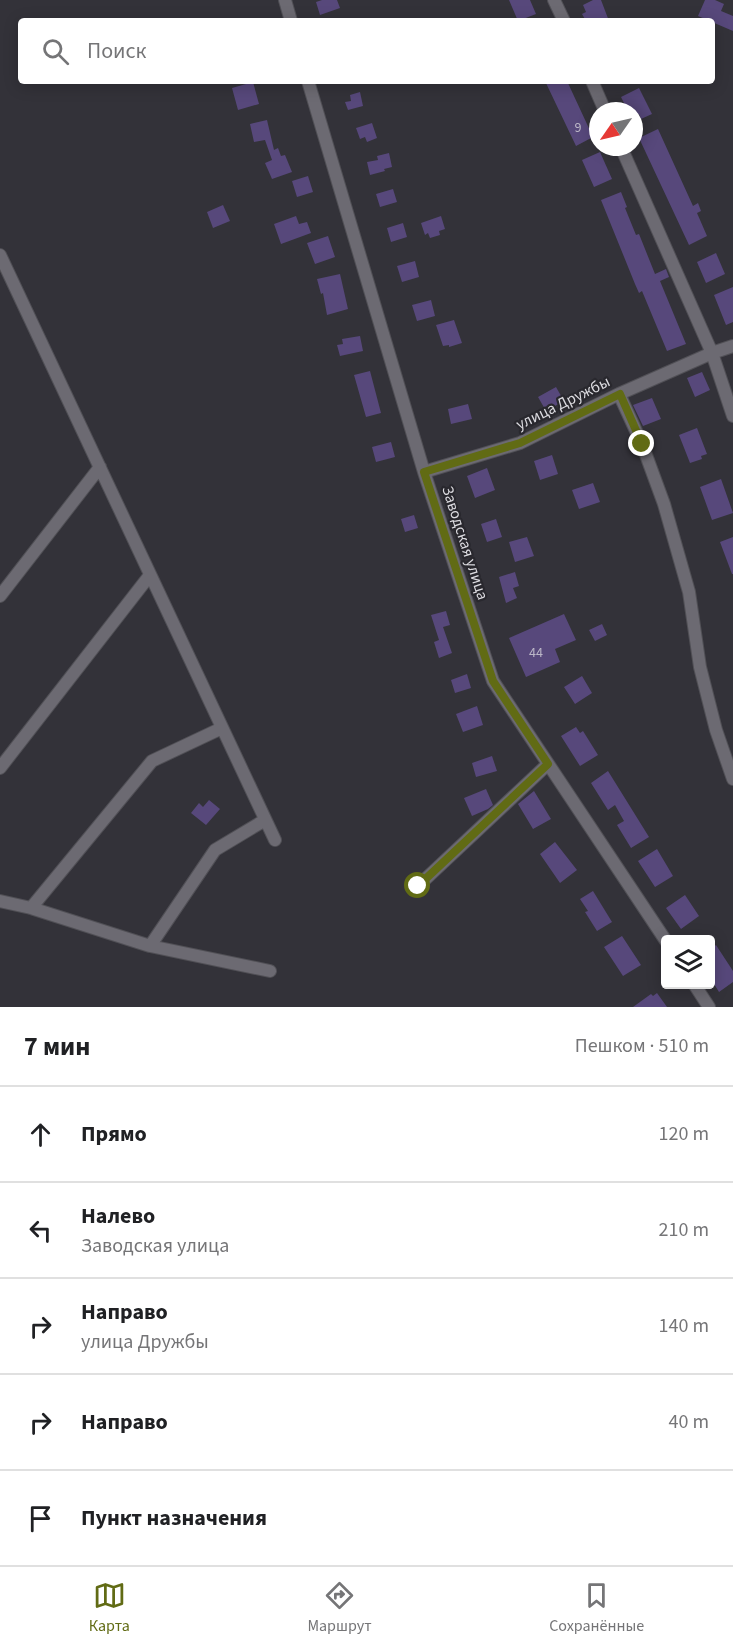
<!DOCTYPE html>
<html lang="ru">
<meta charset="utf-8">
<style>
body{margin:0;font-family:"Source Sans 3",sans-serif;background:#f6f6f6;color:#202124}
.controls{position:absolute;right:18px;bottom:18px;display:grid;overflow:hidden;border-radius:6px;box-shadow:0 3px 15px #0003}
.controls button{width:54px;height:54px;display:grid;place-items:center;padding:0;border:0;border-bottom:2px solid #e0e0e0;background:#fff;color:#202124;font:30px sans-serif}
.compass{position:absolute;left:589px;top:102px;width:54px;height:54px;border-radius:50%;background:#fff;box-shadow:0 3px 15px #0003;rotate:236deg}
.stop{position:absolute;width:18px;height:18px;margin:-14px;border:4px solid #616b14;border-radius:50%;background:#fff}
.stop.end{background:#616b14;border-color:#fff;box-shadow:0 2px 6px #0008}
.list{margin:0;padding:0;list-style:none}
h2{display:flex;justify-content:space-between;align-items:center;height:78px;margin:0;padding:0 24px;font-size:26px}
h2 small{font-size:20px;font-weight:400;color:#757577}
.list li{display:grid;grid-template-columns:39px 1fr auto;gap:18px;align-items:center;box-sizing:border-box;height:96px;padding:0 24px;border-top:2px solid #e0e0e0}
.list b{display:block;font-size:22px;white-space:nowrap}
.list p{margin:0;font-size:20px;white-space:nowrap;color:#757577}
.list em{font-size:20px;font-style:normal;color:#757577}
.icon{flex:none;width:33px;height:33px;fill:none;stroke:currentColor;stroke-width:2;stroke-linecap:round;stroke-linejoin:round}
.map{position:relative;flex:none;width:733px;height:1007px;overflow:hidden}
.search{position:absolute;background:#fff;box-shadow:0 3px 15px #0003;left:18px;right:18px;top:18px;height:66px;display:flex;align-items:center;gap:15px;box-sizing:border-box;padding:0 21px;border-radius:6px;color:#757577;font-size:22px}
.sheet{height:558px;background:#fff}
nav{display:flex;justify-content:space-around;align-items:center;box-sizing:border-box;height:84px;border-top:2px solid #e0e0e0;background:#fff;font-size:16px;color:#757577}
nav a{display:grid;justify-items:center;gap:3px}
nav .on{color:#616b14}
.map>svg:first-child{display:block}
.building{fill:#57487b}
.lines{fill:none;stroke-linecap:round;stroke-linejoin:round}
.minor-casing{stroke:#515056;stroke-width:14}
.minor{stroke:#6c6a72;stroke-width:12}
.route{stroke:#616b14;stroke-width:8}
.labels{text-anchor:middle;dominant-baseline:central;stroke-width:4.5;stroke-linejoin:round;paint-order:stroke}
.number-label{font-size:14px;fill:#bbb6c7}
.street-label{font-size:16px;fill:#dcdbe0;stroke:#29282e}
</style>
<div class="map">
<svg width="733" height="1007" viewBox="0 0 733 1007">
<rect width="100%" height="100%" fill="#333239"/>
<path class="building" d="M322,0h15l3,8 -20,7 -4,-13z
M509,0h21l6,14 -18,7z
M593,0h8l8,21h-23l-4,-7 4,-2 -3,-7z
M705,0h10l9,4 -3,7 12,5v15l-35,-15z
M545,81h22l26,56 -17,9z
M253,82l6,22 -21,6 -6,-22z
M639,88l13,26 -11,5 -2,-5 -5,2v-5h-6l-7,-14z
M360,92l3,14 -15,4 -3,-8 6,-1 -1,-6z
M267,120l7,30 4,-2 3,8 4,-1 7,17 -20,7 -7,-16 7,-3 -7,-20 -11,2 -4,-18z
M372,123l5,15 -10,4 -2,-5 -5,2 -4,-11z
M658,129l35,77 5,-3 3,8 -4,2 10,23 -18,9 -50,-107z
M600,152l12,27 -18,8 -12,-27z
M389,153l3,14 -8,2 1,2 -15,4 -3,-13 11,-2 -1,-4z
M308,176l5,16 -16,5 -5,-16z
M393,189l4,13 -17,5 -4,-13z
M621,192l6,15 -2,1 11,27 3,-1 16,40 11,-5 3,8 -9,4 26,63 -19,7 -25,-60 -3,2 -4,-9 -34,-84z
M223,205l7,16 -17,7 -6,-16z
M296,216l3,8 8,-2 4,11 -30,11 -7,-20z
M441,216l4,13 -6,2 1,4 -10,3 -2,-5 -3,2 -4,-12z
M403,223l4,14 -16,5 -4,-14z
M328,236l7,21 -20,7 -8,-21z
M716,253l9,21 -19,9 -9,-21z
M415,261l4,16 -17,5 -5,-16z
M340,274l8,35 -21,6 -4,-22 -2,1 -4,-15z
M733,287v35l-7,3 -12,-30z
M431,300l4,16 -18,5 -5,-16z
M454,320l8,23 -13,4v-2l-6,1 -7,-21z
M360,336l3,15 -23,5 -3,-11 6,-1 -1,-5z
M370,371l11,42 -15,4 -12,-42z
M702,372l8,18 -15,7 -8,-19z
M556,387l8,14 -18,10 -8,-14z
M652,398l9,21 -18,7 -10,-21z
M468,404l4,15 -21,5 -3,-15z
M697,428l10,26 -6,2 1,3 -12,4 -11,-28z
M391,442l4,15 -19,5 -4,-15z
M552,455l6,19 -18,6 -6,-19z
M487,468l8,22 -20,8 -8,-22z
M721,479l12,34 -21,7 -12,-33z
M593,483l7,19 -21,7 -7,-19z
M414,515l4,13 -13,4 -4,-13z
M496,519l6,18 -15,5 -6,-18z
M527,537l7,19 -19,6 -6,-20z
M733,537v37h-1l-12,-32z
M515,572l4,14 -6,2 4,10 -11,5 -7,-26z
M446,611l4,14 -7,2 9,26 -13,5 -5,-16 5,-2 -8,-25z
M564,614l12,26 -21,9 5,13 -34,15 -17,-39z
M602,624l5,11 -12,6 -6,-11z
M467,674l4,14 -16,5 -4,-13z
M582,676l10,17 -17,11 -11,-17z
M477,706l6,19 -20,7 -7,-18z
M576,727l4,6 3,-2 15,24 -18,11 -19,-30z
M492,756l5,15 -21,6 -4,-14z
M608,771l41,66 -18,11 -14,-23 7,-4 -9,-16 -7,5 -17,-27z
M486,789l7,16 -5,4 -16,7 -8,-18z
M534,791l17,28 -18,10 -15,-25z
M209,800l11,9 -14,16 -15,-12 8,-10 4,4z
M555,842l22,28 -17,13 -20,-29z
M657,849l16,27 -18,11 -17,-26z
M593,891l19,31 -15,9 -12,-19 3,-1 -8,-12z
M685,895l14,21 -18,13 -15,-21z
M622,936l19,29 -18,11 -19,-29z
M716,945l17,26v11l-14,10 -8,-13v-30z
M657,993l10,14h-34l18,-13 2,2z"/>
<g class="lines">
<g class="minor-casing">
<path id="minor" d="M285,0l6,21
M554,0l10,21
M308,81l116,391 69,209 173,260
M592,81l13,30
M621,147l91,206 21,63
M0,255l275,585
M619,394l23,50 22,60 25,88 11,75 16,63 17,49
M424,472l96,-29 99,-49 93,-41 21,-7
M0,596l100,-129
M0,768l150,-193
M418,886l130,-122
M0,901l31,7 119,38 120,25
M31,908l121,-147 70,-33
M150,946l65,-96 50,-30
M694,984l15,23"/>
</g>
<use href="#minor" class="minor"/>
</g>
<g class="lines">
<path class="route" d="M418,886l130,-122 -55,-83 -69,-209 96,-29 100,-49 22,50"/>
</g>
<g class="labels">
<g class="number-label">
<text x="578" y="128">9</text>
<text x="536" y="653">44</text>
</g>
<g class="street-label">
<text transform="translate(563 403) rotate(-26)">улица Дружбы</text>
<text transform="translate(465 543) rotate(72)">Заводская улица</text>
</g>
</g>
</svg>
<div class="controls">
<button><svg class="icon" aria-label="layers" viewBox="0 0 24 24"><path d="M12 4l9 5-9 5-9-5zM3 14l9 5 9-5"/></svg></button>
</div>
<svg class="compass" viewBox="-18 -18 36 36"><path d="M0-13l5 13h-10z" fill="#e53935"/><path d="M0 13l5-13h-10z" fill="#757577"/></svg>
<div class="stop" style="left:418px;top:886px"></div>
<div class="stop end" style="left:642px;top:444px"></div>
<div class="search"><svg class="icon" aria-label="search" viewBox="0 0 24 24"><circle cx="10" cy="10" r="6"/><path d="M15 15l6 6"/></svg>Поиск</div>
</div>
<section class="sheet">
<h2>7 мин<small>Пешком · 510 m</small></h2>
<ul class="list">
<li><svg class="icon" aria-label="ahead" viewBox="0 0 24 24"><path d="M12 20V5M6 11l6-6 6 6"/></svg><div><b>Прямо</b></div><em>120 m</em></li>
<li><svg class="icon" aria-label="left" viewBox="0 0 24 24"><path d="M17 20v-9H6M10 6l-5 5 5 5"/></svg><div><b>Налево</b><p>Заводская улица</p></div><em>210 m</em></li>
<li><svg class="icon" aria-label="right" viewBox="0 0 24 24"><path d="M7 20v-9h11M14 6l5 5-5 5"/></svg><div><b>Направо</b><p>улица Дружбы</p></div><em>140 m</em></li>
<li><svg class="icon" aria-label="right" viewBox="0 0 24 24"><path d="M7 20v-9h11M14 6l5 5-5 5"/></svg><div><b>Направо</b></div><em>40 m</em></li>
<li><svg class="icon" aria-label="arrive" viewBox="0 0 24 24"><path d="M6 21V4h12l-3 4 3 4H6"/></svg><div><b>Пункт назначения</b></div></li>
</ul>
</section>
<nav>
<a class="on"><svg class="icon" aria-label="map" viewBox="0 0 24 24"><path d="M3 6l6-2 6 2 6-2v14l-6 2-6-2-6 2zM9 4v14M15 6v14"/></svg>Карта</a>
<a><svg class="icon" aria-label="directions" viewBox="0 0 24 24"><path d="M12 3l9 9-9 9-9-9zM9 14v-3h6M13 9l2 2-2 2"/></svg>Маршрут</a>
<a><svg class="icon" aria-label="saved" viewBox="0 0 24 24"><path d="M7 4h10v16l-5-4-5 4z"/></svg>Сохранённые</a>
</nav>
